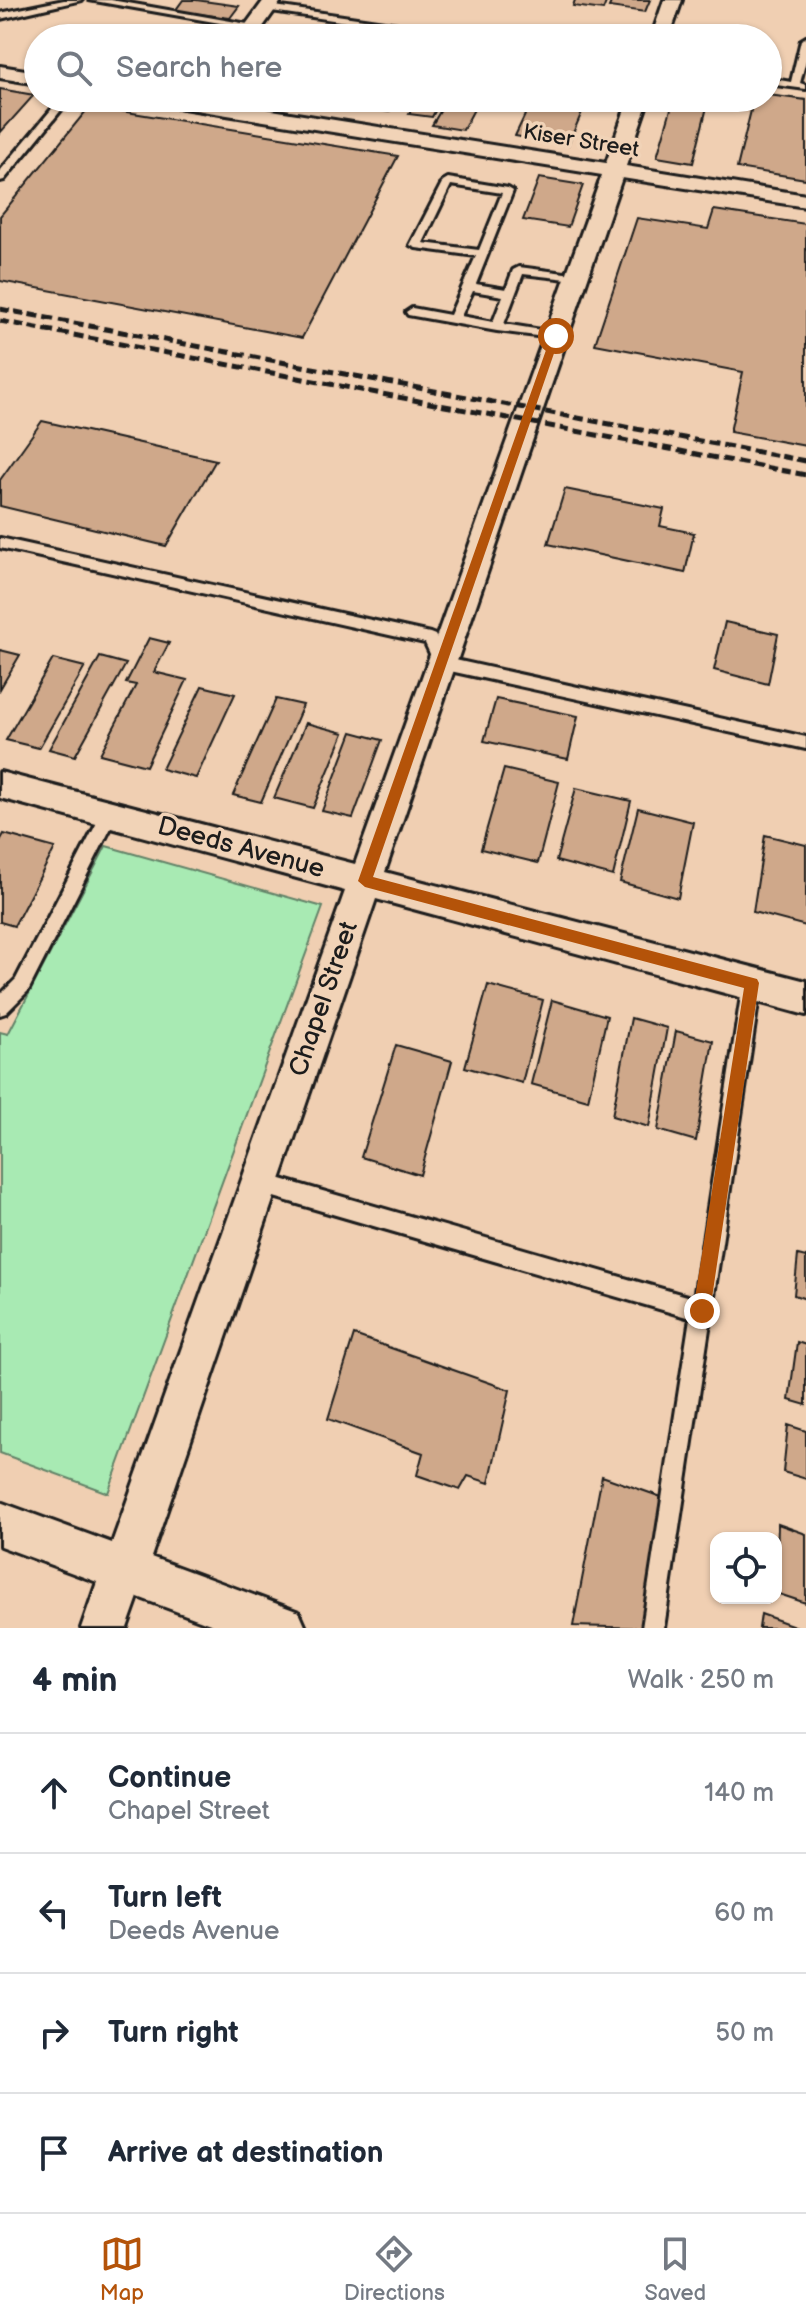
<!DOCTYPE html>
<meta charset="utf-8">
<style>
body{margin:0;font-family:"Balsamiq Sans",sans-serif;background:#f2f2f3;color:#1f2937}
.controls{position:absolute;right:24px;bottom:24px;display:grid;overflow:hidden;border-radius:16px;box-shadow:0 2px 6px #0004}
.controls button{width:72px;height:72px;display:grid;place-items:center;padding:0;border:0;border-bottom:2px solid #e0e1e3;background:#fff;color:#1f2937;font:40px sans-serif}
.stop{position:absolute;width:24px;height:24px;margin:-18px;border:6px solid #b45309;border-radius:50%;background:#fff}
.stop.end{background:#b45309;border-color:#fff;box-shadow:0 2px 8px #0008}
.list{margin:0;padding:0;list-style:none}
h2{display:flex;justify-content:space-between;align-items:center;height:104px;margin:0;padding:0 32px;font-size:34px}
h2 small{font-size:26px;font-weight:400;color:#747a83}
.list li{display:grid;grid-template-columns:52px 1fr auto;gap:24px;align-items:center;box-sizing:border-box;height:120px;padding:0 32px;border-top:2px solid #e0e1e3}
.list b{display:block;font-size:30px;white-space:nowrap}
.list p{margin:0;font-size:26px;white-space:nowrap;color:#747a83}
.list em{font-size:26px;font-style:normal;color:#747a83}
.icon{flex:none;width:44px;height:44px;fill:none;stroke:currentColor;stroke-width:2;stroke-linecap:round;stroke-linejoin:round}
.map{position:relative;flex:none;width:806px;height:1628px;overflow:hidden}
.search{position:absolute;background:#fff;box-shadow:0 2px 6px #0004;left:24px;right:24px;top:24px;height:88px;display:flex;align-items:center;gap:20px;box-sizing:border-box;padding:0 28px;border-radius:44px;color:#747a83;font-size:30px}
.sheet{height:584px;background:#fff}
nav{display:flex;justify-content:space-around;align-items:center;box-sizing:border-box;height:112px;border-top:2px solid #e0e1e3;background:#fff;font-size:22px;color:#747a83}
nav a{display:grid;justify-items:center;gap:4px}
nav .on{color:#b45309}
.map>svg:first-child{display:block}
.green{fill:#a8eab3;stroke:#628368;stroke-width:2}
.building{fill:#cfa88a;stroke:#1c1c1c;stroke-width:2}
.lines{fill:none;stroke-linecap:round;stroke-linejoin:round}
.service-casing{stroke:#1c1c1c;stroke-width:6}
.minor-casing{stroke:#1c1c1c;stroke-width:6}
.service{fill:#f1d3b7;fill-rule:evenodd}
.minor{fill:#f1d3b7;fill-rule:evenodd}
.rail{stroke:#1c1c1c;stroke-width:5;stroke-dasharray:10 5;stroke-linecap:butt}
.route{fill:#b45309}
.labels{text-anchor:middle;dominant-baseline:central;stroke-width:7;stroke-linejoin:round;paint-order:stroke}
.far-street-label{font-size:22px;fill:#1c1c1c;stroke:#f1d3b7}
.street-label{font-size:26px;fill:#1c1c1c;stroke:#f1d3b7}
</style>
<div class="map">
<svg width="806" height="1628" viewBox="0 0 806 1628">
<rect width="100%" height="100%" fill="#f0cfb2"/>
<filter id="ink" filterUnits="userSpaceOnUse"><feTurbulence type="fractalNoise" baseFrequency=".0125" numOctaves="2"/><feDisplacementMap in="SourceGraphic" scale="16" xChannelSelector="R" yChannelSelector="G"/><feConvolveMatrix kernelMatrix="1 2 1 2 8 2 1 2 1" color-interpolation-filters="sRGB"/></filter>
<g filter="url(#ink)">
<path class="green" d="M106,846l217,61 -215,586 -108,-40v-421l8,2z"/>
<path class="building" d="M183,0h13l43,6 -9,12 -55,-7z
M575,0h32l-4,10 -30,-4z
M612,0h38l-5,12 -36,-5z
M0,89l34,6 -34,38z
M768,95l38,5v79l-69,-11 17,-70h14z
M362,98h35l-8,14 -32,-5z
M417,98h25l-10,19 -23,-3z
M448,98h32l-17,32 -31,-5z
M533,98h55l-20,47 -53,-9z
M673,102l34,5 -14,56 -36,-6z
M90,106l308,50 -96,182 -302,-57v-65z
M539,178l44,7 -15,42 -45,-7z
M714,210l92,14v222l-76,-14 13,-60 -148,-28 42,-126 71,11z
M42,421l174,39 -50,86 -166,-40v-26z
M565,489l99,20 -4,17 34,7 -9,40 -137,-29z
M725,622l53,12 -10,50 -54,-14z
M149,638l20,5 -15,29 33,8 -41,86 -46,-12 36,-69 -10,-2z
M0,650l20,5 -20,34z
M100,657l26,7 -51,92 -26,-7z
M53,659l32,8 -46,81 -33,-8z
M202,686l33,8 -39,84 -34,-9z
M276,699l27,6 -42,97 -28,-7z
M496,699l82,17 -10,43 -84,-18z
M306,723l38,10 -31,75 -39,-10z
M352,732l30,8 -29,78 -31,-7z
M504,769l55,13 -21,81 -57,-14z
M576,788l55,13 -18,75 -57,-15z
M638,808l55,14 -15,76 -58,-16z
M4,834l51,14 -41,78 -14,-4v-81z
M765,835l41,10v81l-53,-14z
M488,985l55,15 -21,83 -57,-16z
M552,1000l55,16 -19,84 -57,-16z
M631,1018l36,10 -18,99 -37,-11z
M676,1031l37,10 -17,100 -38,-11z
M396,1045l56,16 -32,114 -59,-18z
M798,1255l8,2v42l-12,-4z
M354,1335l156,55 -21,93 -21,-7 -8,14 -43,-15 6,-22 -95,-34z
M797,1342l9,3v60l-17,-5z
M788,1425l18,6v48l-23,-7z
M602,1476l65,23 -22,129 -72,-2z
M778,1524l28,10v69l-30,-10z
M761,1614l39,14h-41z"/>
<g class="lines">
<g class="service-casing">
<path id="service" d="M64,0h18l-82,19v-6z
M89,0h22l148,26 -5,3z
M268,5l205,30 5,3h-24l-189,-28 -2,-2z
M806,37v23l-6,23 6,2v4l-38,-5v-6l23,4 10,-42z
M61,98h10l-67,82 -4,1v-10z
M448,178l60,10 5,3 -37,93 30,5 7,-19 6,-3 61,8 2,2 -6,3 -53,-6 -19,50 56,9v6l-63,-8 -89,-16 -2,-3 6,-4 38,7 26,-59 -60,-8 -6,-3 33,-64zM451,185l51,8 -23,57 -56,-7zM473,291l30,5 -10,26 -32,-6z
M0,538l430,95 5,2 11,23 360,79v12l-365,-80 -5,-2 -11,-24 -425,-95z
M110,807l6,2 2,5 -90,177 -22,22 -6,2v-20l16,-16 88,-170z
M752,975l6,2 3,6 -97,645h-22l48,-310 -430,-125 -7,-3 -3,-7 3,-7 7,-3 434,125 49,-315 3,-6z"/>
</g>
<g class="minor-casing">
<path id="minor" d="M264,0h18l-27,38h-19z
M664,0h18l-13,38h-18z
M0,66l38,6v12l-38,-6z
M148,98h48l410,65 23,-65h20l-23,68 180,29v12l-184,-29 -237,694 421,109v34l-430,-116 -225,658 148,55 7,16h-85l-83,-31 -11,31h-46l16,-46 -97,-36v-44l112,41 233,-652 -345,-93v-26l355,92 247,-689 -444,-71z"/>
</g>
<use href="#service" class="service"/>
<use href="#minor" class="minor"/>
<path class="rail" d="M0,309l806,152
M0,321l806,154"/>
</g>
</g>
<path class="route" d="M556,333l4,3 -187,541 384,102 2,4 -49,328 -3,6 -5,2 -6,-2 -3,-6 51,-323 -379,-101 -7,-6 193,-545z"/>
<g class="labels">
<g class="far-street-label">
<text transform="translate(581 141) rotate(9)">Kiser Street</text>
</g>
<g class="street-label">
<text transform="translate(241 848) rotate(15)">Deeds Avenue</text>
<text transform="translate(324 999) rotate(-71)">Chapel Street</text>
</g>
</g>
</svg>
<div class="controls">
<button><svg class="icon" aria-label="locate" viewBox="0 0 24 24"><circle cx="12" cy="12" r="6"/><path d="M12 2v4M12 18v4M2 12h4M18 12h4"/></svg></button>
</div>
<div class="stop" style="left:556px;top:336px"></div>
<div class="stop end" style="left:702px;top:1311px"></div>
<div class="search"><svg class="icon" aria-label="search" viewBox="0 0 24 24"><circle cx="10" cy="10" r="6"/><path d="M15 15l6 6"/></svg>Search here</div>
</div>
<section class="sheet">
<h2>4 min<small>Walk · 250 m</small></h2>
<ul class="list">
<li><svg class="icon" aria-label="ahead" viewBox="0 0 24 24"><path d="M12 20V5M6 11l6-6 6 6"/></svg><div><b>Continue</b><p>Chapel Street</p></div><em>140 m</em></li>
<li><svg class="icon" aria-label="left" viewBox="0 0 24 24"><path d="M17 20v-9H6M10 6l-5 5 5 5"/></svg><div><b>Turn left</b><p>Deeds Avenue</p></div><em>60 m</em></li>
<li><svg class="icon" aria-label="right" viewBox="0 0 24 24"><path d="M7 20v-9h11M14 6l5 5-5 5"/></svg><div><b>Turn right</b></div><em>50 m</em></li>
<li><svg class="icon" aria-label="arrive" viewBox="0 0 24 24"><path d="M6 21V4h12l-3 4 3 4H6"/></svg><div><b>Arrive at destination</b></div></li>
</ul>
</section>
<nav>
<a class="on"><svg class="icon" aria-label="map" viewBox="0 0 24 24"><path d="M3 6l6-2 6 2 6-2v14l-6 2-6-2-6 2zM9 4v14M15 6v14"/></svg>Map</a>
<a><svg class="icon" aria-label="directions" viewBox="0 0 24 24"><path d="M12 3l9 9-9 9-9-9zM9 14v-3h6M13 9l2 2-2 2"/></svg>Directions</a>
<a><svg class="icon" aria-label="saved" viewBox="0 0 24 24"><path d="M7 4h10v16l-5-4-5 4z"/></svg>Saved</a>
</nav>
